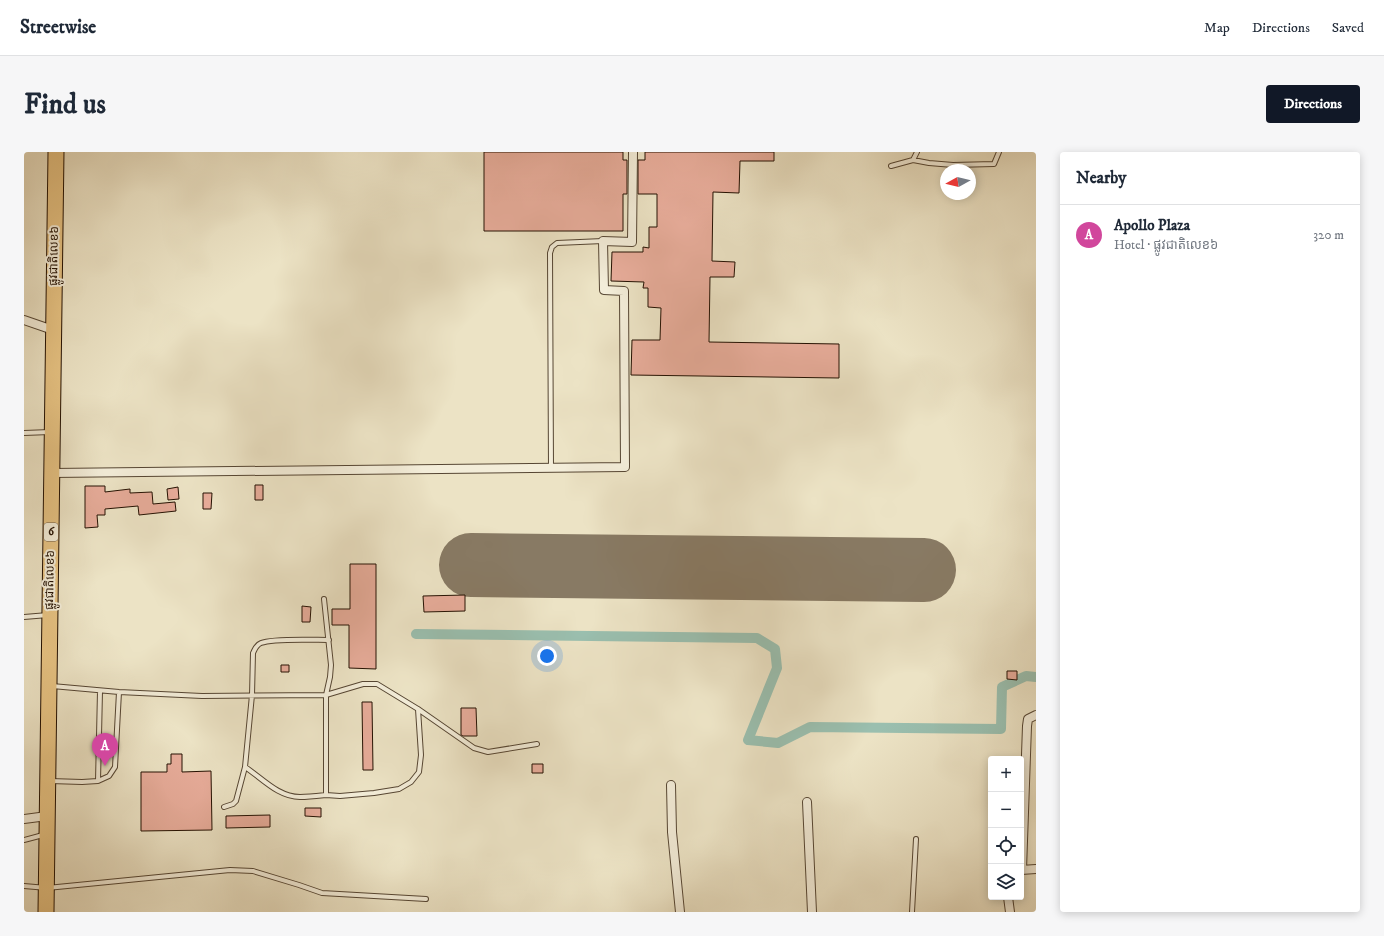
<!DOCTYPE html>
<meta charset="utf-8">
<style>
body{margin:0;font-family:"IM FELL DW Pica","Noto Sans Khmer",serif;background:#f6f6f7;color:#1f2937}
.controls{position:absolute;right:12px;bottom:12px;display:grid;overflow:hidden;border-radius:4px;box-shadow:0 2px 10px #0003}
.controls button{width:36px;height:36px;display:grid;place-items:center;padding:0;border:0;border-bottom:1px solid #e0e1e3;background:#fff;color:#1f2937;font:20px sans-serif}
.compass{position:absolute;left:916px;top:12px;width:36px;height:36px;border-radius:50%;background:#fff;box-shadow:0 2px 10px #0003;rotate:262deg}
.you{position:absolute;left:523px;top:504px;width:14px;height:14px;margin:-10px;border:3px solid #fff;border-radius:50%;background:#1a73e8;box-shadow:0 0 0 6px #1a73e833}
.badge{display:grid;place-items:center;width:26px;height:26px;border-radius:50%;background:#111827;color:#fff;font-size:13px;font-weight:700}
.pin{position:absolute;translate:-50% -33px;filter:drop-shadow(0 1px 2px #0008)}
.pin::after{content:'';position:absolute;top:21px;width:14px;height:12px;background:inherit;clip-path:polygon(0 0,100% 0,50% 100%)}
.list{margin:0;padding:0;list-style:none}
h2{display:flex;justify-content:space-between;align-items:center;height:52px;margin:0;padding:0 16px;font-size:17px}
h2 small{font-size:13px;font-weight:400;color:#747a83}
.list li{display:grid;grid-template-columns:26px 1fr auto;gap:12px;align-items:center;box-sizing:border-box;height:60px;padding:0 16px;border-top:1px solid #e0e1e3}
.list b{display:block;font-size:15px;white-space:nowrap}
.list p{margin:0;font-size:13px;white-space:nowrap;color:#747a83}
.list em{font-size:13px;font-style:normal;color:#747a83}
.icon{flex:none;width:22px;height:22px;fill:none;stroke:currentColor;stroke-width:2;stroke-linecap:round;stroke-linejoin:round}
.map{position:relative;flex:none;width:1012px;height:760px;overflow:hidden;border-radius:4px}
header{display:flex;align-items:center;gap:24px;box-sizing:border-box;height:56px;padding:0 20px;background:#fff;border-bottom:1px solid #e0e1e3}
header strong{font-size:19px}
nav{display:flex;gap:22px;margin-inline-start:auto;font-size:14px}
.intro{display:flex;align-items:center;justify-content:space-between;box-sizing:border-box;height:96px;padding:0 24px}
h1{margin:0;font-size:28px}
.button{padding:10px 18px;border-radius:4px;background:#111827;color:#fff;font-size:14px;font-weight:700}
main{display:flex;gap:24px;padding:0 24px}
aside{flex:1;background:#fff;border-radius:4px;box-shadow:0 2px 10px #0003}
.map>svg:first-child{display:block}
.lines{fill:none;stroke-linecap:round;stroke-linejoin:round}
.canal{stroke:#9abfaf;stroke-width:10}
.runway{stroke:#887a64;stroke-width:64}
.building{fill:#e7ac9a;stroke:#241102}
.lane-casing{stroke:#564633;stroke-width:6}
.street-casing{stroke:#564633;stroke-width:10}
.highway-casing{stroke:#241102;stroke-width:17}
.lane{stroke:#f3edd9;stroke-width:4}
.street{stroke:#f3edd9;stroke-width:8}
.highway{stroke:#e6c282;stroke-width:15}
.labels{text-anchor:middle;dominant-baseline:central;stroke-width:4;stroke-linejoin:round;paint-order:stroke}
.shield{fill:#f3edd9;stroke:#625342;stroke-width:1}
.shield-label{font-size:11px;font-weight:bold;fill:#241102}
.street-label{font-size:12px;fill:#241102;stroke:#f3edd9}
</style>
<header>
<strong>Streetwise</strong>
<nav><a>Map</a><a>Directions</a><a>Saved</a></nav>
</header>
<div class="intro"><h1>Find us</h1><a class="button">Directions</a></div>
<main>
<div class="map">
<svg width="1012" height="760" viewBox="0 0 1012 760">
<rect width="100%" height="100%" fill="#ece3c5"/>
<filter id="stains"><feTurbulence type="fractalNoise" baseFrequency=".005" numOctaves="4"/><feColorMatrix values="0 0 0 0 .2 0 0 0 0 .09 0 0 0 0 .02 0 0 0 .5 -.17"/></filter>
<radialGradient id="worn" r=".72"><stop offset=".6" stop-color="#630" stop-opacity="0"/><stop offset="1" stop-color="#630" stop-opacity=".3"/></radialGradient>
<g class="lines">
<path class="canal" d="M392,482l341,4 18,11 2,19 -29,72 30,3 32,-16 191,2 1,-42 24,-11 10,1"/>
<path class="runway" d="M447,413l453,5"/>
</g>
<path class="building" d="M460,0h139v8h4v34h-4v37h-139z
M621,0h129v9h-34l-1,32 -26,-1 -1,69 23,1 -1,15h-24l-1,65 130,2v34l-208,-3 1,-35h28l1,-32 -13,-1v-19h-5l1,-6 -33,-1 1,-29h31v-5l6,1v-21h8v-33h-19v-34h7z
M231,333h8v15h-8z
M61,334h20v6l25,-3v4l22,-1 1,12 22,-2 1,9 -37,4 -1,-9 -33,3v6h-8l1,12 -13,1z
M154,335l1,12 -11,1 -1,-11z
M179,341h9l-1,16h-8z
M326,412h26v105l-27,-1v-43h-17v-16h18z
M441,443v16l-41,1 -1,-16z
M278,454l9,1 -1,15h-8z
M257,513h8v7h-8z
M983,519h10v9l-10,-1z
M338,550h10l1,68h-10z
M437,556h15l1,28h-14l-2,-1z
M147,602h11v18l29,-1 1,59 -71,1v-59h26v-8h4z
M508,612h11v9h-11z
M281,656h16v9l-16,-1z
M246,663v12l-44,1v-12z"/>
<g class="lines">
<g class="lane-casing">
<path id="lane" d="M889,8l4,-8
M867,14l22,-6 16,3 24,2 41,-1 5,-12
M0,281l26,-1
M527,316l-1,-215 2,-6 5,-4 46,-2
M300,447l7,66 -1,12 -4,18v100l14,1 34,-3 25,-4 12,-7 8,-10 2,-17 -3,-46
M0,465l24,-2
M28,534l67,6 83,4 124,-1 37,-11h14l41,25 56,39 14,4 49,-8
M26,629l32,1 16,-1 11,-5 6,-9 4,-75
M74,629l2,-90
M302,643c-9,1 -17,2 -26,2 -22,0 -38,-19 -55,-30l7,-72 1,-42c2,-4 3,-8 8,-10 12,-5 53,-3 68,-3
M200,655l9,-3 3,-3 9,-34
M0,688l19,-5
M0,734l23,2 183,-18 23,1 46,14 23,8 104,6
M888,760l4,-73"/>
</g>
<g class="street-casing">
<path id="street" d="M0,168l29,10
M28,321l573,-6 -1,-176 -20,-1 -1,-49 29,1 1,-90
M647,633l1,47 8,80
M783,650l5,110
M0,667l23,-3
M997,718l15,-1
M998,718l5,-144 1,-7 8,-4
M984,745l2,15"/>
</g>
<g class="highway-casing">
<path id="highway" d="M22,760l10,-760"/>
</g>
<use href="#lane" class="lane"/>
<use href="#street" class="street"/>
<use href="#highway" class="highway"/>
</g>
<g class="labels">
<rect class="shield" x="20" y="371" width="14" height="18" rx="3"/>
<g class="shield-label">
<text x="27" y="380">6</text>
</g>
<g class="street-label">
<text transform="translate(30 104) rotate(-89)">ផ្លូវជាតិលេខ៦</text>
<text transform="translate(26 428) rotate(-89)">ផ្លូវជាតិលេខ៦</text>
</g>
</g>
<rect width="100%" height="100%" filter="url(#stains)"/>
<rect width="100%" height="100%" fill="url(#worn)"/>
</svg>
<div class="controls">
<button>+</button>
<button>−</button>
<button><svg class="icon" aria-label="locate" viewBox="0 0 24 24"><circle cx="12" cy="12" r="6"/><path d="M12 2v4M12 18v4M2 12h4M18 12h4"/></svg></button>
<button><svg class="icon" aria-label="layers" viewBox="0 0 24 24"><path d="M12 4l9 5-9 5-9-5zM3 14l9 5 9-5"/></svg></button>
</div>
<svg class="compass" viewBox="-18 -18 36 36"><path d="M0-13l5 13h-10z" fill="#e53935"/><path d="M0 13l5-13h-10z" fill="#747a83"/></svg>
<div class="you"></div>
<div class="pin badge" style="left:81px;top:614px;background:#d1479c">A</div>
</div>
<aside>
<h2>Nearby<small></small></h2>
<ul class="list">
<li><span class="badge" style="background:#d1479c">A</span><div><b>Apollo Plaza</b><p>Hotel · ផ្លូវជាតិលេខ៦</p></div><em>320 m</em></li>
</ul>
</aside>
</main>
